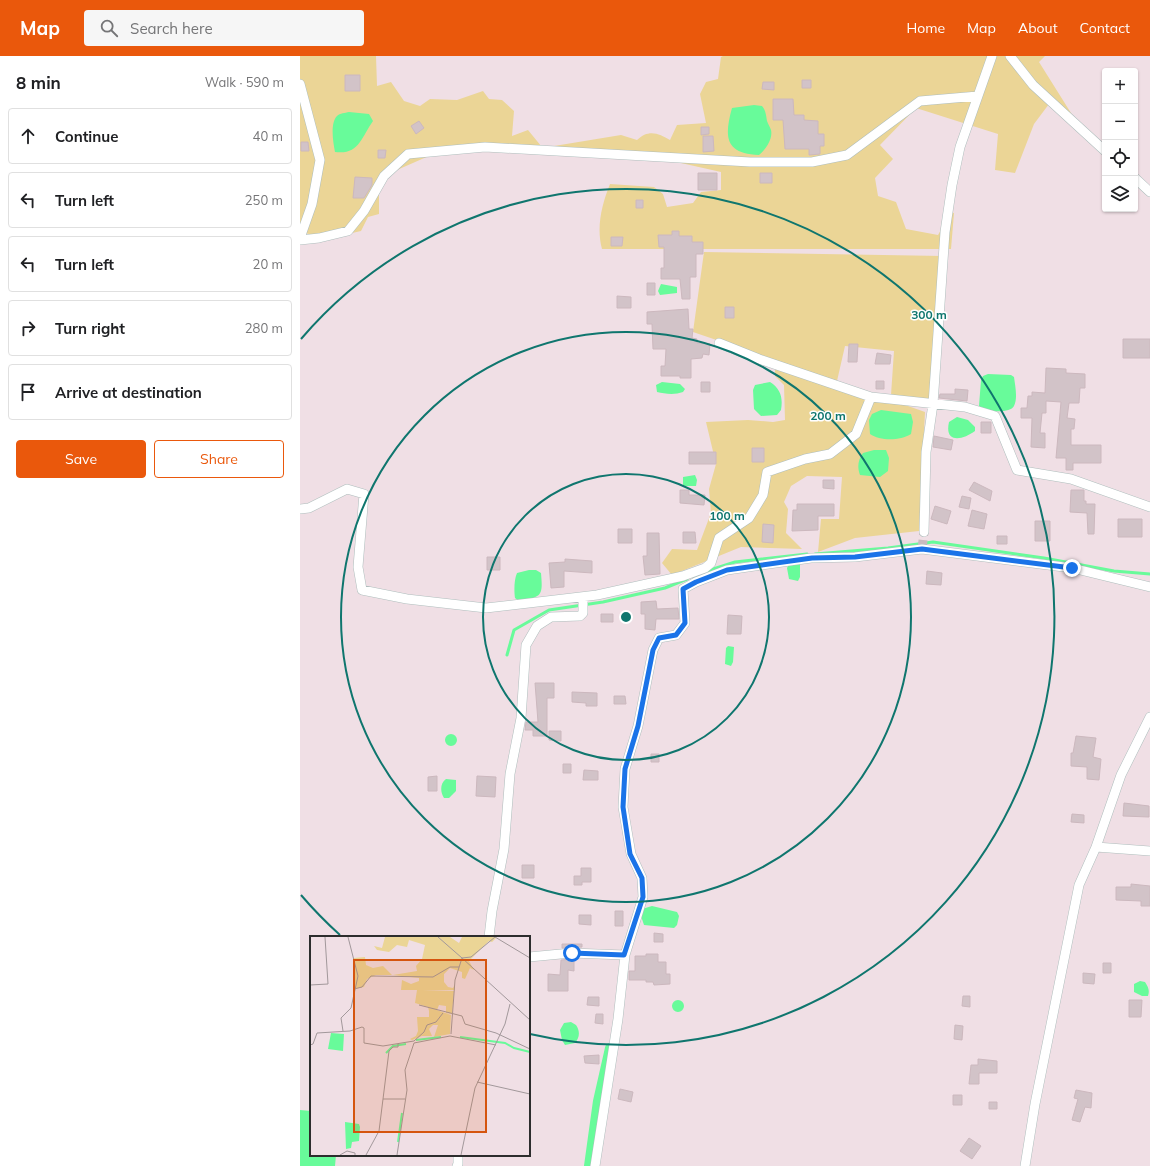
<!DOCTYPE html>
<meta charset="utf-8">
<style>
body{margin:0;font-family:Mulish,sans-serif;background:#f6f6f6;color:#202124}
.controls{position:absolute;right:12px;top:12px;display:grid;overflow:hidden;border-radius:4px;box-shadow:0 1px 3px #0004}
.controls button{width:36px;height:36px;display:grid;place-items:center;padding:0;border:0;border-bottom:1px solid #e0e0e0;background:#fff;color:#202124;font:20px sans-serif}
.stop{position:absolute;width:12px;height:12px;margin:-9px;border:3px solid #1a73e8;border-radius:50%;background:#fff}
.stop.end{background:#1a73e8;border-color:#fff;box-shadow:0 1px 4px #0008}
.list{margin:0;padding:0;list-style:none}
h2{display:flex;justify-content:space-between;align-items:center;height:52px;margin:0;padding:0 16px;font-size:17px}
h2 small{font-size:13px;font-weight:400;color:#757577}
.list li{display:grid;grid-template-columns:26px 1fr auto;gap:12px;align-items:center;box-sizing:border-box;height:56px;margin:0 8px 8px;padding:0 8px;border:1px solid #e0e0e0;border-radius:4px}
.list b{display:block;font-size:15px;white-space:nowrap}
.list em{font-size:13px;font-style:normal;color:#757577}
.actions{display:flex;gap:8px;padding:12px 16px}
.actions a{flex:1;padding:9px 0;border:1px solid #ea580c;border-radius:4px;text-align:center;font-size:14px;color:#ea580c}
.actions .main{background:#ea580c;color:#fff}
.icon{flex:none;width:22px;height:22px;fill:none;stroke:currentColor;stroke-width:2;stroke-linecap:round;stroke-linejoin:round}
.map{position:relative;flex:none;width:850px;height:1110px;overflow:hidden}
header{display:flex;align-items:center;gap:24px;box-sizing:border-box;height:56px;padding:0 20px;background:#ea580c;color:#fff}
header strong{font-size:19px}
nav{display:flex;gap:22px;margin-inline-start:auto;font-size:14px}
.search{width:280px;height:36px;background:#f6f6f6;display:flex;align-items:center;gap:10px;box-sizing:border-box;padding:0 14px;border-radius:4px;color:#757577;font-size:15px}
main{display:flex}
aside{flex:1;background:#fff}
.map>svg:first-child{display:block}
.green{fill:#ebd596}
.water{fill:#68fb9a}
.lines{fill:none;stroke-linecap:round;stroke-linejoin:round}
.stream{stroke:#68fb9a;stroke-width:3}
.canal{stroke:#68fb9a;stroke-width:10}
.building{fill:#d2c3c8;stroke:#ccb8be}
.minor-tunnel{stroke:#c9bbc0;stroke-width:9;stroke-dasharray:9 4.5;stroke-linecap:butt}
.minor-casing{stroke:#afbebd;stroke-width:10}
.minor{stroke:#fff;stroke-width:9}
.route{stroke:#1a73e8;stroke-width:5}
.ring{fill:none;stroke:#0f766e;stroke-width:2}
.inset-river{fill:none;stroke:#68fb9a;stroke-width:2}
.inset-road{fill:none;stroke:#a2989b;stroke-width:1}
.view{fill:#d5550f;fill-opacity:0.15;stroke:#d5550f;stroke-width:2}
.inset-edge{fill:none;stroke:#2d2d2d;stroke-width:2}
.centre{fill:#0f766e;stroke:#fff;stroke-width:2}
.ring-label{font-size:12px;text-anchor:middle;font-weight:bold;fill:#0f766e;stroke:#fff;stroke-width:3;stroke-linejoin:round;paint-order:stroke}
</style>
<header>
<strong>Map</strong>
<div class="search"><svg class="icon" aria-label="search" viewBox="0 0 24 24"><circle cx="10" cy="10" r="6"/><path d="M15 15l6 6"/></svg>Search here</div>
<nav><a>Home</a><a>Map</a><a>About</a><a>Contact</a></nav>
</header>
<main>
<aside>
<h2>8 min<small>Walk · 590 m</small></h2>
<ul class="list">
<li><svg class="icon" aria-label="ahead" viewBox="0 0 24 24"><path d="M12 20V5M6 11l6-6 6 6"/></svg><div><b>Continue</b></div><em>40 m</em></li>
<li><svg class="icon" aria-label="left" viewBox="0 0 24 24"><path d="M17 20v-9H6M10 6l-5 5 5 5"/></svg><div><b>Turn left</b></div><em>250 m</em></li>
<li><svg class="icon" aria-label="left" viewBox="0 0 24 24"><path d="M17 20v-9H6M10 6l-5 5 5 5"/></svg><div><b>Turn left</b></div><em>20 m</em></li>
<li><svg class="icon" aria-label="right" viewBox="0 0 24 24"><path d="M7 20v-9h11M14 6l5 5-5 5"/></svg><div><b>Turn right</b></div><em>280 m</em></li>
<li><svg class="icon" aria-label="arrive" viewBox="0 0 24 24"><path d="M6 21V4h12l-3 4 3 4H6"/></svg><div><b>Arrive at destination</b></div></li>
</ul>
<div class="actions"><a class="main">Save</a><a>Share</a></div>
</aside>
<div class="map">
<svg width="850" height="1110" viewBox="0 0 850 1110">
<rect width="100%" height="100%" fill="#f0dfe5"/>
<path class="green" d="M0,0h76l1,30 14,-4 13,19 16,5 10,-7 27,1 26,-9 6,8 13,1 12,11 -2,25 16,-6 18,22 -106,-1 -61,27v36l-11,3 -7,14 -31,7 -26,-5 -4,4z
M423,0h322l-6,6 37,59 -27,-17 -15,20 -19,49 -20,-3 3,-36 -82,-26 -36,37 13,14 -18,19 3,18 18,6 10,27 32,6 13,-23 3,1 -3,36h-349c-6,-22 0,-45 8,-65l44,3 9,7 4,13 26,-4 8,-11 20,-2v-18l-98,-22 -74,1 -1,-4 73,-12 16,5c11,-11 22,-7 33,0l7,-15 29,-2 -6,-29 6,-12 12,-3 3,-22z
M404,196l239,4 -12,144 -40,-5 3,-44 -49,-5 -8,35 88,31 -6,119 -64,7 -37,14 3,-33h18l3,-42 -35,-1 -16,10 -7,16 4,7 -2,24 16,16 -61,-2 -69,28 -10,-12 10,-14 25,1 14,-37 -2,-24 7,-25 -10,-42 42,-2 25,2 12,-2 -1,-35 -9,-9v-16l-82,-28z"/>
<path class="water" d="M454,49l8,1c4,5 4,9 5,15 1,3 3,6 4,9 2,9 -5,19 -12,25 -34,-1 -35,-18 -27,-47z
M49,56l20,2 4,7c-12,17 -14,34 -38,31 -2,-10 -5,-29 2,-36 3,-3 8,-3 12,-4z
M361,228l16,3v6l-17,2 -2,-4z
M688,318l23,1 3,2c1,8 4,21 0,29 -4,8 -29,6 -35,0l2,-26 2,-4z
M362,326l18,2 5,5 -2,3c-8,3 -18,2 -26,0l-1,-7z
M470,326c11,7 13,16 11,28l-4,5 -16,1 -7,-7 -1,-19 2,-5z
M581,354l30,4 2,8 -2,12c-11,7 -31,7 -41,0l-1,-14 3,-6z
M657,361l11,3 7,7v4c-12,9 -31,13 -26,-9z
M574,394h12l3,8 -1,13 -8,6 -20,-2c-3,-8 -2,-15 3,-22z
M395,419l2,5 -1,6h-11l-2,-1v-8z
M489,508h11v13l-2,4 -9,-2 -2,-11z
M229,514h7l5,3c2,23 1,24 -22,28l-4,-3c-1,-7 -1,-18 2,-25z
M428,590l6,1 -1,15 -2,4 -6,-2 1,-16z
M145 684a6 6 0 1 1 12 0a6 6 0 1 1-12 0Z
M146,723l10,1v11l-7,7h-5c-4,-6 -4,-15 2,-19z
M352,850l25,6 2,4 -2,9 -3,3 -30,-3 -3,-9 1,-7z
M840,925l5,1c3,5 5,8 3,14h-6l-8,-4v-8z
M372 950a6 6 0 1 1 12 0a6 6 0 1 1-12 0Z
M271,966l5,3c4,6 4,12 -1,18l-10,2 -3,-5 -2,-10 4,-7z
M0,1054l11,1v44h25l-1,11h-35z"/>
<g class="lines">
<path class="stream" d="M515,498l73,-6 45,-6 111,16 70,13 36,3
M407,515l28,-9 72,-8
M207,599l7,-25 35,-20 54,-8 62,-14 22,-9"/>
<path class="canal" d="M289,1110l9,-65 12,-53"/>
</g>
<path class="building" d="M45,19h15v16h-15z
M502,24h9v8h-9z
M463,26h11v8l-12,-1z
M473,43h20l1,16h10v5l14,1v13h6v12h-4v8l-11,1v-6h-24l-2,-29h-10z
M119,65l5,7 -8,6 -5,-8z
M401,71h8v7l-8,1z
M403,80h10l1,15 -11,1z
M1,86h7l1,9h-8z
M78,94h8l-1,8h-7z
M398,117h19v17h-19z
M460,117h12v10h-12z
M55,121l17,1v7l-8,13h-11z
M336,144h7v8h-7z
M372,175h7v5h13v6h11v12h-7v23h-6v22h-8l-2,-20h-19v-11h3v-21h-5l-1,-12h14z
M311,181h12l-1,9h-11z
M347,227h8v12h-8z
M317,240l14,1v11h-14z
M425,251h9v11h-9z
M388,253l1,20h4l-1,9 5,1v4l13,1 -1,11 -6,-1 -1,4 -11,1v19h-11v-2h-19v-10h4l1,-17h-13l-1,-25h-5v-12z
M823,283h27v19h-27z
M549,288h9l-1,18h-9z
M577,297l14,2 -1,9h-15z
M746,312l20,1v4l19,1v14h-5l-1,15h-10l-2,15 8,1 -1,10h-3v16h30v18h-28v7h-7v-12h-10l5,-56 -15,-1v12h-4l-2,20h5v15l-14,-1 1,-29h-11v-10h6l1,-12h4v-4l13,1z
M576,325h8v8h-8z
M401,326h9v10h-9z
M655,333l13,1 -1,11 -28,-3 1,-4h15z
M681,366h10v11h-10z
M634,380l19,4 -2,10 -18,-3z
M452,392h12v14h-12z
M389,396h27v12h-27z
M523,424h11v9l-11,-1z
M674,426l18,9 -2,10 -21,-11z
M380,434h9v5h16l-1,10 -24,-2z
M771,434h13v11h2v3h9l-1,30h-6l-1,-21 -17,-1z
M662,440l9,2 -2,11 -10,-2z
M497,448h37v12h-16v14l-26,1 1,-21h4z
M635,450l16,5 -4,13 -16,-5z
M672,454l15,4 -3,15 -16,-3z
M818,463h24v18h-24z
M735,465h15v20h-15z
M463,468l11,1 -1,18 -11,-1z
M318,473h14v14h-14z
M383,476h12l1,11h-13z
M347,477h12l1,41 -15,1 -2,-19h4z
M697,480h10v8h-10z
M187,501h13v13h-13z
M265,503l27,2v12l-28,-2v16l-13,1 -2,-25 16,-1z
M627,515l15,2 -1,12 -15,-1z
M356,545l1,8 21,-1 1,11h-23l-1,11 -10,-1v-15h-4v-12z
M301,558h12v8h-12z
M428,559l14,1 -1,18h-14z
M235,627h19v15h-7v38h-14v-6h-8l1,-8h12z
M272,636l25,1v13h-11v-3l-14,-1z
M314,640h11l1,8h-12z
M249,675h12v10l-12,-1z
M776,680l20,2 -3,19 8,2 -2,21 -12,-1v-12l-16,-1v-13h2z
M351,698h8v8h-8z
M263,708h8v9h-8z
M284,714l14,1v9h-15z
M137,720v15h-9v-14z
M177,720l19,1 -1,20 -19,-1z
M824,747l25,3v11l-26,-1z
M772,758l12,1v8l-13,-1z
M222,809h12v13h-12z
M281,812h10v14h-9v3h-8v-9h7z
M831,828l19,2v20h-9v-5l-25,-1v-13h15z
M315,855h8v15h-8z
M279,859h12v10l-12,-1z
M354,877l9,1v8h-9z
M262,888h20v3l-20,1z
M346,898h12v8h8v12h4v10l-16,1 -1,-3h-7v-2h-17v-9h6v-15h11z
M274,903v12l-6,-1v21h-20v-17l12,1 1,-15z
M803,907h8v10h-8z
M783,917l12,1 -1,10 -11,-1z
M663,940h7v11l-8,-1z
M288,941h11v9l-12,-1z
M829,944h13l-1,17h-12z
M296,958h7v10l-8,-1z
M655,969l8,1 -1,14 -8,-1z
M299,999v9l-14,-1 -1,-7z
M678,1003l19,2v12h-18v11h-10l2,-19h7z
M320,1033l13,3 -2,10 -13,-3z
M776,1034l16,3 -1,15 -6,-1 -5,15 -8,-2 6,-21 -4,-1z
M653,1039h9v10h-9z
M689,1046h8v7h-8z
M669,1082l12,8 -9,13 -12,-8z"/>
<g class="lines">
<path class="minor-tunnel" d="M622,493l2,-17"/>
<g class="minor-casing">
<path id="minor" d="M710,0l23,29 72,66
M0,28l20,76 -8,44 -12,34
M835,122l15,14
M0,184l19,-2 29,-7 16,-20 20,-35 24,-22 77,-7 265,15h62l35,-7 73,-54 58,-5
M419,287l40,16 112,38 94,10 30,9 22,54 54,9 79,28
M0,453l9,-1 38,-19 17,5 -6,73 4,23 45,9 79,9 111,-13 86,-19 22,-8 6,-5 8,-25 30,-20 14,-23 4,-23 38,-13 25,-5 26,-20 15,-37
M624,476l2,-80 7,-48 12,-172 7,-47 8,-38 32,-91
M796,791l54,4
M189,881l3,-26 12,-62 6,-75 11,-56 5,-73 11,-19 14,-9 29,-1 3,-3v-16
M229,901l42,-4 54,2
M157,1110l1,-2v-9
M295,1110l23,-147 7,-64 18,-58 -1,-19 -11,-24 -8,-47 2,-38 13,-43 15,-76 6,-12 17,-3 9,-12 -2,-34 13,-7 31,-12 84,-12 44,-1 67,-8 150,19 78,19
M725,1110l10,-62 44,-219 17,-38 25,-72 29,-58"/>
</g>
<use href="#minor" class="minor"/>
</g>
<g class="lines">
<path class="route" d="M272,897l52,2 19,-58 -1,-19 -12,-24 -7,-47 2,-38 13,-43 15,-76 6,-12 17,-3 9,-12 -2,-34 13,-7 31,-12 85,-12 43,-1 67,-8 150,19"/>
</g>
<g class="ring">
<circle cx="326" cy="561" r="143"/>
<circle cx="326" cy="561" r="285"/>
<path d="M40 879A428 428 0 0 1 1 839M1 283A428 428 0 1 1 230 978"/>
</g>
<g transform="translate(10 880)">
<rect width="220" height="220" fill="#f0dfe5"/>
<path d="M75,1h65l9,6 3,-6h35l-5,5 -3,-1 -20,20 5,9 -4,-2 -5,11 -3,-1v-6l-12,-4 -6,6v8l4,5 5,1 2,-4v6h-32l31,1 -2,23 -6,-1v-7l-7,-1 -2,5 14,5 -1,19 -16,3 4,-12h-5l-4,4 3,7h-10l-10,4 -2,-1 6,-3 2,-5 -1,-14h12v-6l-1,-4 -13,-4 2,-13h-16l1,-10 9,4 8,-3v-3l-26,-3 24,-4 -1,-5 6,-7 3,-14 -16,-5 -2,7 -10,-2 -8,7 -12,-2 -3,-4 8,2zM55,21l1,8 7,3 10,-2 9,9h-16l-9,4 -3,8 -10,2v-31z" fill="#ebd596"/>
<path d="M21,97l13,1 -1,17 -15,-2zM35,186l14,2 1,3 -1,14 -7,1 -1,6 -5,1z" fill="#68fb9a"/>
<path class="inset-river" d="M150,101l45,6 9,5 16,4M106,104l25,-3M76,117l7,-7 13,-2M88,206l4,-29"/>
<path class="inset-road" d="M128,1l24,21 -7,22 -4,54M185,1l35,21M152,22l68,62M152,22l9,-1 24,-20M0,49l18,-1 -3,-47M44,53l8,-2 9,-11 62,1 17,-10h9M109,69l43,11 3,8 31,9 34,16M33,95l-2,-13 10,-10 7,-32 -10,-39M0,109l3,-1 4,-11 33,-2 12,-4 2,1v15l19,3 31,-5 10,-9 3,-7 9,-3 7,-9M167,146l53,12M73,163h22M30,219l7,-4 8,2v2M56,219l13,-24 10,-80 4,-4h5v-3M87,219l10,-65 -2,-20 9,-27 36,-7 46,9M151,219l14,-67 30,-64 5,-20"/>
<path class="view" d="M44,24h132v172h-132z"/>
<rect width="220" height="220" class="inset-edge"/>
</g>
<circle cx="326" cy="561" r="6" class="centre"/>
<g class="ring-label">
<text x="629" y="263">300 m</text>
<text x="528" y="364">200 m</text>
<text x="427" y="464">100 m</text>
</g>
</svg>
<div class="controls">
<button>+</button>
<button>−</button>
<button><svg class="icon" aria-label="locate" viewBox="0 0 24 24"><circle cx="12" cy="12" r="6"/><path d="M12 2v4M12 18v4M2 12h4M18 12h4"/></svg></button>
<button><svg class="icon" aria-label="layers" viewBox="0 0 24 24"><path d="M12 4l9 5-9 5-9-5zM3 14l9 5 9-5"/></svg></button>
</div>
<div class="stop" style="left:272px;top:897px"></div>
<div class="stop end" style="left:772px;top:512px"></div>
</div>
</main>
